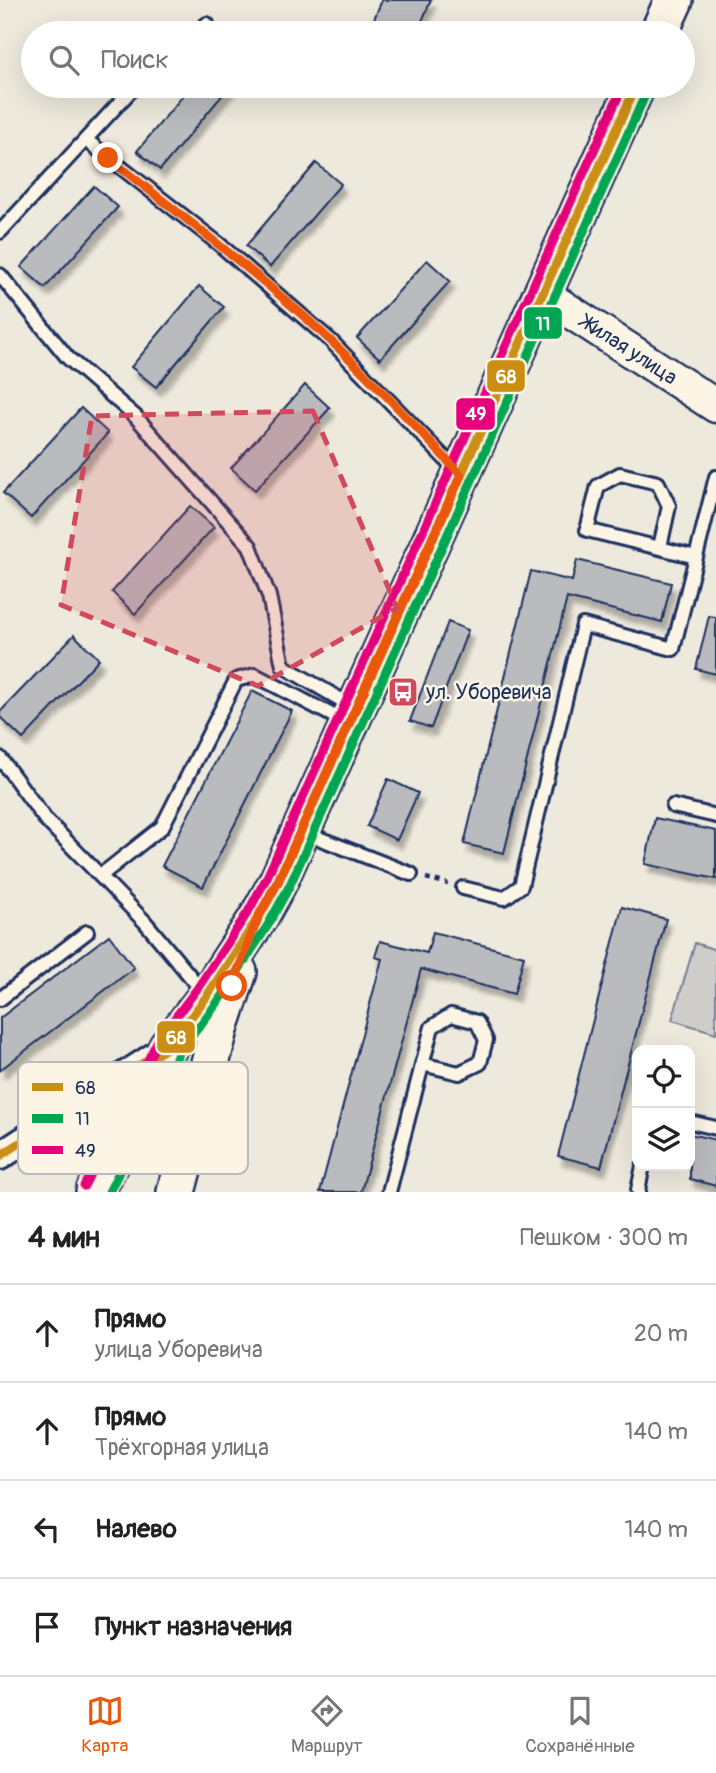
<!DOCTYPE html>
<html lang="ru">
<meta charset="utf-8">
<style>
body{margin:0;font-family:Pangolin,sans-serif;background:#f2f2f2;color:#222}
.controls{position:absolute;right:21px;bottom:21px;display:grid;overflow:hidden;border-radius:14px;box-shadow:0 7px 28px #0002}
.controls button{width:63px;height:63px;display:grid;place-items:center;padding:0;border:0;border-bottom:2px solid #e0e0e0;background:#fff;color:#222;font:35px sans-serif}
.stop{position:absolute;width:21px;height:21px;margin:-16px;border:5px solid #ea580c;border-radius:50%;background:#fff}
.stop.end{background:#ea580c;border-color:#fff;box-shadow:0 2px 7px #0008}
.list{margin:0;padding:0;list-style:none}
h2{display:flex;justify-content:space-between;align-items:center;height:91px;margin:0;padding:0 28px;font-size:30px}
h2 small{font-size:23px;font-weight:400;color:#767676}
.list li{display:grid;grid-template-columns:46px 1fr auto;gap:21px;align-items:center;box-sizing:border-box;height:98px;padding:0 28px;border-top:2px solid #e0e0e0}
.list b{display:block;font-size:26px;white-space:nowrap}
.list p{margin:0;font-size:23px;white-space:nowrap;color:#767676}
.list em{font-size:23px;font-style:normal;color:#767676}
.icon{flex:none;width:38px;height:38px;fill:none;stroke:currentColor;stroke-width:2;stroke-linecap:round;stroke-linejoin:round}
.map{position:relative;flex:none;width:716px;height:1192px;overflow:hidden}
.search{position:absolute;background:#fff;box-shadow:0 7px 28px #0002;left:21px;right:21px;top:21px;height:77px;display:flex;align-items:center;gap:18px;box-sizing:border-box;padding:0 24px;border-radius:38px;color:#767676;font-size:26px}
.sheet{height:483px;background:#fff}
nav{display:flex;justify-content:space-around;align-items:center;box-sizing:border-box;height:98px;border-top:2px solid #e0e0e0;background:#fff;font-size:19px;color:#767676}
nav a{display:grid;justify-items:center;gap:4px}
nav .on{color:#ea580c}
.map>svg:first-child{display:block}
.green{fill:#cfcdca;stroke:#757e94;stroke-width:2}
.building{fill:#babbbe;stroke:#1b2f5e;stroke-width:2;filter:url(#shadow)}
.lines{fill:none;stroke-linecap:round;stroke-linejoin:round}
.service-casing{stroke:#1b2f5e;stroke-width:18}
.minor-casing{stroke:#1b2f5e;stroke-width:32}
.tertiary-casing{stroke:#1b2f5e;stroke-width:37}
.secondary-casing{stroke:#1b2f5e;stroke-width:42}
.path{stroke:#1b2f5e;stroke-width:4.5;stroke-dasharray:5 5;stroke-linecap:butt}
.service{stroke:#fcf5e5;stroke-width:12}
.minor{stroke:#fcf5e5;stroke-width:26}
.tertiary{stroke:#fcf5e5;stroke-width:32}
.secondary{stroke:#fcf5e5;stroke-width:37}
.bus-1-casing{stroke:#fcf5e5;stroke-width:14}
.bus-2-casing{stroke:#fcf5e5;stroke-width:14}
.bus-3-casing{stroke:#fcf5e5;stroke-width:14}
.bus-1{stroke:#cb8e13;stroke-width:9}
.bus-2{stroke:#00a651;stroke-width:9}
.bus-3{stroke:#e5007d;stroke-width:9}
.route{stroke:#ea580c;stroke-width:9}
.marked{fill:#d1495b;fill-opacity:0.2;stroke:#d1495b;stroke-width:5;stroke-dasharray:14 9;stroke-linejoin:round}
.labels{text-anchor:middle;dominant-baseline:central;stroke-width:5;stroke-linejoin:round;paint-order:stroke}
.street-label{font-size:21px;fill:#1b2f5e;stroke:#fcf5e5}
.poi-label{font-size:21px;fill:#1b2f5e;stroke:#fcf5e5;text-anchor:start}
.key{fill:#fcf5e5;stroke:#b8babc;stroke-width:2}
.key-label{font-size:19px;fill:#1b2f5e}
.line-badge{stroke:#fcf5e5;stroke-width:2.5}
.badge-label{font-size:19px;text-anchor:middle;font-weight:bold;fill:#fff}
</style>
<div class="map">
<svg width="716" height="1192" viewBox="0 0 716 1192">
<defs>
<filter id="shadow"><feDropShadow dx="4.5" dy="8" stdDeviation="2" flood-color="#0004"/></filter>
</defs>
<rect width="100%" height="100%" fill="#eee9dd"/>
<filter id="ink" filterUnits="userSpaceOnUse"><feTurbulence type="fractalNoise" baseFrequency=".0143" numOctaves="2"/><feDisplacementMap in="SourceGraphic" scale="14" xChannelSelector="R" yChannelSelector="G"/><feConvolveMatrix kernelMatrix="1 2 1 2 8 2 1 2 1" color-interpolation-filters="sRGB"/></filter>
<g filter="url(#ink)">
<path class="green" d="M695,943l21,7v83l-44,-13z"/>
<path class="building" d="M382,0h49l-14,33h-49z
M191,86h39l-70,84 -23,-19z
M316,163l25,21 -71,83 -24,-21z
M94,186l24,21 -73,81 -24,-21z
M427,260l23,21 -70,78 -23,-21z
M199,286l25,21 -68,80 -25,-20z
M305,385l25,23 -75,82 -24,-22z
M81,408l27,25 -77,85 -28,-25z
M190,506l24,21 -79,87 -23,-22z
M577,560l94,23 -9,39 -95,-24 -63,255 -40,-9 67,-273 41,10z
M709,616l7,1v57l-20,-5z
M448,622l20,8 -37,98 -21,-7z
M74,635l25,24 -76,80 -23,-22v-5z
M252,691l40,20 -89,176 -41,-21z
M388,779l30,14 -21,47 -30,-14z
M655,818l61,13v48l-71,-15z
M622,907l44,12 -65,248 -43,-11z
M433,932l91,24 -10,38 -93,-25 -60,223h-41l62,-233 -7,-2 5,-16 47,12z
M109,935l25,33 -134,102v-52z
M690,1134l26,6v46l-26,-7z"/>
<g class="lines">
<g class="service-casing">
<path id="service" d="M196,33l11,-9
M86,140l133,104 112,97 127,131
M0,232l135,-146
M0,275l68,83 68,59 114,129 19,50 14,70 72,42
M660,547l9,-41 -11,-23 -38,-9 -22,12 -11,44 109,27
M0,758l45,61 100,103 59,71
M673,806l43,10
M303,832l108,42
M100,876l62,-49 74,-147 19,-5 90,47
M463,888l41,10 17,-12 62,-261 90,24 43,-172
M0,999l87,-67
M690,1122l26,6
M389,1192l43,-165 19,-12 26,7 9,18 -6,23 -21,10 -37,-9
M639,1192l-1,-2 5,-24"/>
</g>
<g class="minor-casing">
<path id="minor" d="M78,1105l45,29
M0,1156l166,-107"/>
</g>
<g class="tertiary-casing">
<path id="tertiary" d="M543,294l173,112"/>
</g>
<g class="secondary-casing">
<path id="secondary" d="M659,33l15,-33
M95,1192l73,-145 39,-51 51,-78 20,-36 358,-796
M176,1192l45,-170 17,-50"/>
</g>
<path class="path" d="M426,878l22,6"/>
<use href="#service" class="service"/>
<use href="#minor" class="minor"/>
<use href="#tertiary" class="tertiary"/>
<use href="#secondary" class="secondary"/>
<g class="bus-1-casing">
<path id="bus-1" d="M0,1156l168,-109 39,-51 51,-78 20,-36 358,-796"/>
</g>
<g class="bus-2-casing">
<path id="bus-2" d="M109,1192l69,-138 39,-51 51,-78 21,-38 358,-796"/>
</g>
<g class="bus-3-casing">
<path id="bus-3" d="M84,1186l74,-146 39,-51 51,-77 19,-35 356,-791"/>
</g>
<use href="#bus-1" class="bus-1"/>
<use href="#bus-2" class="bus-2"/>
<use href="#bus-3" class="bus-3"/>
</g>
</g>
<g class="lines" filter="url(#ink)">
<path class="route" d="M108,158c76,59 152,117 223,183 45,42 87,88 130,134l-183,406 -20,37 -26,68"/>
</g>
<path class="marked" d="M313,411l84,197 -139,78 -197,-81 31,-189z"/>
<defs>
<g id="bus-square" transform="scale(1.575)"><rect x="-9" y="-9" width="18" height="18" rx="4" fill="#d1495b" stroke="#fcf5e5"/><path d="M-5-6H5V4H4V6H2V4H-2V6H-4V4H-5ZM-3.5-4V0h7V-4ZM-3.5 1.2v1.5H-2V1.2ZM2 1.2v1.5H3.5V1.2Z" fill="#fff"/></g>
</defs>
<g fill-rule="evenodd">
<use href="#bus-square" x="403" y="692"/>
</g>
<g class="labels">
<g class="street-label">
<text transform="translate(629 350) rotate(33)">Жилая улица</text>
</g>
<g class="poi-label">
<text x="426" y="692">ул. Уборевича</text>
</g>
</g>
<rect x="18" y="1062" width="230" height="112" rx="10" class="key"/>
<rect x="32" y="1083" width="31" height="8" fill="#cb8e13"/>
<rect x="32" y="1114" width="31" height="9" fill="#00a651"/>
<rect x="32" y="1146" width="31" height="8" fill="#e5007d"/>
<g class="key-label">
<text x="75" y="1094">68</text>
<text x="75" y="1125">11</text>
<text x="75" y="1157">49</text>
</g>
<g class="line-badge">
<rect x="523" y="306" width="40" height="34" rx="7" fill="#00a651"/>
<rect x="486" y="359" width="40" height="34" rx="7" fill="#cb8e13"/>
<rect x="455" y="397" width="41" height="34" rx="7" fill="#e5007d"/>
<rect x="156" y="1020" width="40" height="34" rx="7" fill="#cb8e13"/>
</g>
<g class="badge-label">
<text x="543" y="330">11</text>
<text x="506" y="383">68</text>
<text x="476" y="420">49</text>
<text x="176" y="1044">68</text>
</g>
</svg>
<div class="controls">
<button><svg class="icon" aria-label="locate" viewBox="0 0 24 24"><circle cx="12" cy="12" r="6"/><path d="M12 2v4M12 18v4M2 12h4M18 12h4"/></svg></button>
<button><svg class="icon" aria-label="layers" viewBox="0 0 24 24"><path d="M12 4l9 5-9 5-9-5zM3 14l9 5 9-5"/></svg></button>
</div>
<div class="stop" style="left:232px;top:986px"></div>
<div class="stop end" style="left:108px;top:158px"></div>
<div class="search"><svg class="icon" aria-label="search" viewBox="0 0 24 24"><circle cx="10" cy="10" r="6"/><path d="M15 15l6 6"/></svg>Поиск</div>
</div>
<section class="sheet">
<h2>4 мин<small>Пешком · 300 m</small></h2>
<ul class="list">
<li><svg class="icon" aria-label="ahead" viewBox="0 0 24 24"><path d="M12 20V5M6 11l6-6 6 6"/></svg><div><b>Прямо</b><p>улица Уборевича</p></div><em>20 m</em></li>
<li><svg class="icon" aria-label="ahead" viewBox="0 0 24 24"><path d="M12 20V5M6 11l6-6 6 6"/></svg><div><b>Прямо</b><p>Трёхгорная улица</p></div><em>140 m</em></li>
<li><svg class="icon" aria-label="left" viewBox="0 0 24 24"><path d="M17 20v-9H6M10 6l-5 5 5 5"/></svg><div><b>Налево</b></div><em>140 m</em></li>
<li><svg class="icon" aria-label="arrive" viewBox="0 0 24 24"><path d="M6 21V4h12l-3 4 3 4H6"/></svg><div><b>Пункт назначения</b></div></li>
</ul>
</section>
<nav>
<a class="on"><svg class="icon" aria-label="map" viewBox="0 0 24 24"><path d="M3 6l6-2 6 2 6-2v14l-6 2-6-2-6 2zM9 4v14M15 6v14"/></svg>Карта</a>
<a><svg class="icon" aria-label="directions" viewBox="0 0 24 24"><path d="M12 3l9 9-9 9-9-9zM9 14v-3h6M13 9l2 2-2 2"/></svg>Маршрут</a>
<a><svg class="icon" aria-label="saved" viewBox="0 0 24 24"><path d="M7 4h10v16l-5-4-5 4z"/></svg>Сохранённые</a>
</nav>
